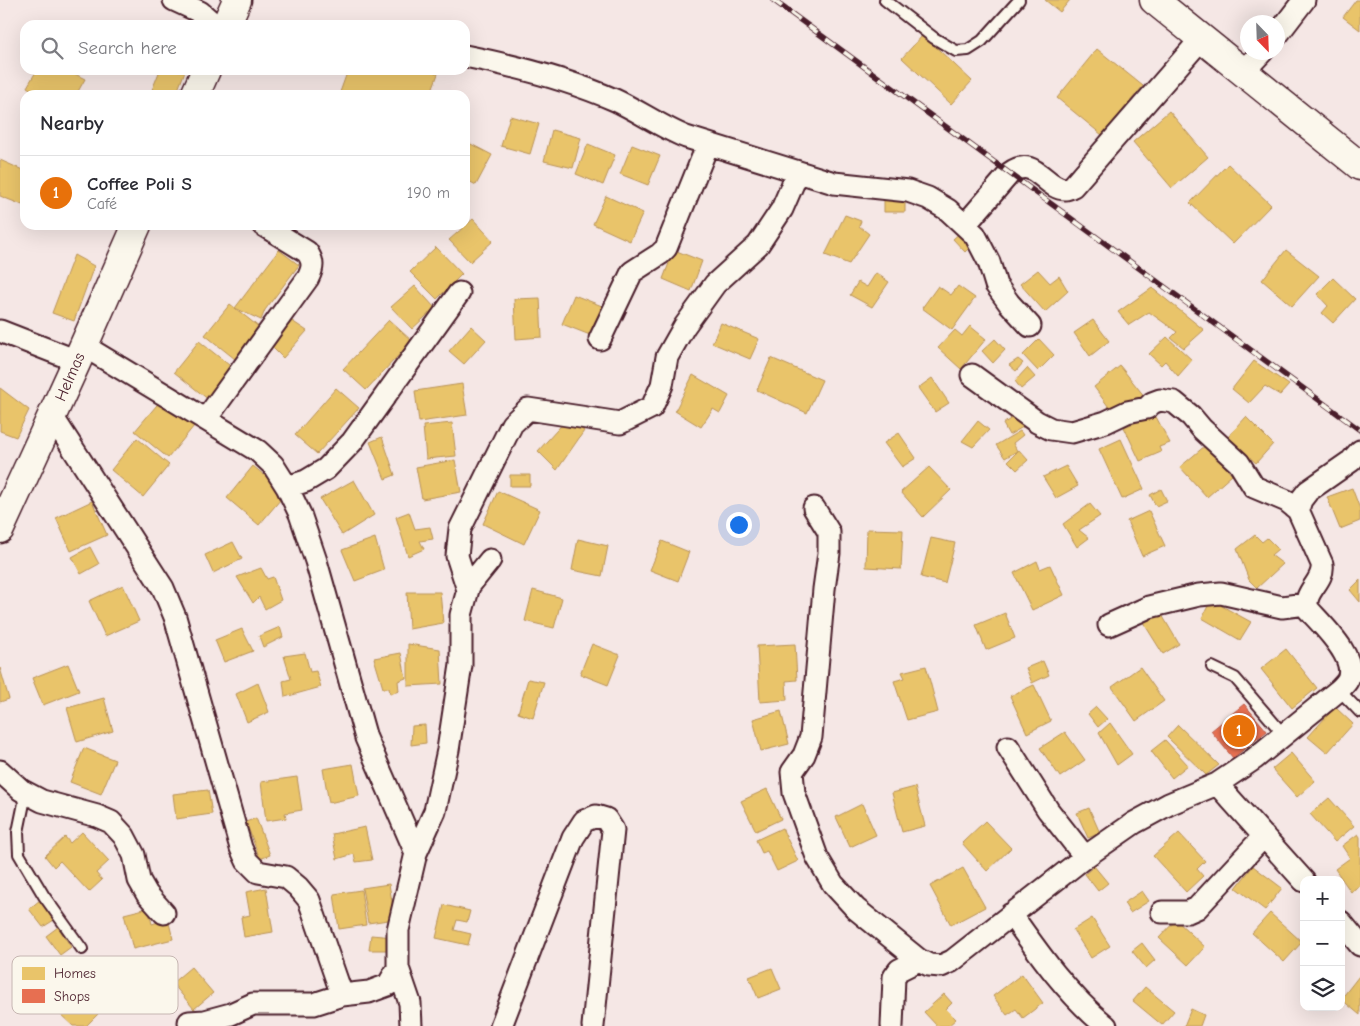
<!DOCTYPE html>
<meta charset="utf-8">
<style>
body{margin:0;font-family:"Comic Neue",sans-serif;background:#f7f7f7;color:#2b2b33}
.controls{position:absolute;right:15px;bottom:15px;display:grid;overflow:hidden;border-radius:10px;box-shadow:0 5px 20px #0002}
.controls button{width:45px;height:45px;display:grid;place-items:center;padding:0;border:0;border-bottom:1px solid #e1e1e2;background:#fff;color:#2b2b33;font:25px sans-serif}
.compass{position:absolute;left:1240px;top:15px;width:45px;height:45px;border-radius:50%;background:#fff;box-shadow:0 5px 20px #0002;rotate:157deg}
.you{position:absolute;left:738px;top:524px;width:18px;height:18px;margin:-12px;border:4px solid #fff;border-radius:50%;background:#1a73e8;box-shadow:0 0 0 8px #1a73e833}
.badge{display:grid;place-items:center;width:32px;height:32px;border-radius:50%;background:#db2777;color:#fff;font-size:16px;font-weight:700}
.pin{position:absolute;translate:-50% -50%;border:2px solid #fff;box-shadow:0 1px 5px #0006}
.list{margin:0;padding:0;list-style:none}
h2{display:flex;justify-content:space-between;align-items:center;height:65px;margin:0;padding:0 20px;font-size:21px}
h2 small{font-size:16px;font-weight:400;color:#7c7c81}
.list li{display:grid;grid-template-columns:32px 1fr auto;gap:15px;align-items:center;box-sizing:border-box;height:75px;padding:0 20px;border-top:1px solid #e1e1e2}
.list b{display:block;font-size:19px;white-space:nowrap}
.list p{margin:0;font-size:16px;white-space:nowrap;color:#7c7c81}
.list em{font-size:16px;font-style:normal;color:#7c7c81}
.icon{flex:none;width:28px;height:28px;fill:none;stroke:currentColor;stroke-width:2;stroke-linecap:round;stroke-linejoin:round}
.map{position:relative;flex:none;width:1360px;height:1026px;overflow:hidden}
.search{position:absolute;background:#fff;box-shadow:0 5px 20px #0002;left:20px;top:20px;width:450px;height:55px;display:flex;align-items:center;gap:12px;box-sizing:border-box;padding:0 18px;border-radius:15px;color:#7c7c81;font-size:19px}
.panel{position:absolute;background:#fff;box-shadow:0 5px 20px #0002;left:20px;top:90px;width:450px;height:140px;border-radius:15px}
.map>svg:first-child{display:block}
.homes{fill:#e9c46a;stroke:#b99257}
.shops{fill:#e76f51;stroke:#b85746}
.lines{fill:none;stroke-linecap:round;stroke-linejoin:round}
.lane-casing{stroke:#4a1f2b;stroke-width:14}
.street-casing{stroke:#4a1f2b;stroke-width:25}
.secondary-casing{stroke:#4a1f2b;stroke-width:31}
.lane{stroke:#fbf7ec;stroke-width:10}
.street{stroke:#fbf7ec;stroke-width:21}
.secondary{stroke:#fbf7ec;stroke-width:28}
.rail-casing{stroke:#4a1f2b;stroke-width:5.5}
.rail{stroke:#fbf7ec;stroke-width:4;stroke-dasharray:11;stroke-linecap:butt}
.labels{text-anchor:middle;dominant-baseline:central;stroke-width:5;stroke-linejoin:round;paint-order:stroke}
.street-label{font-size:16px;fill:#4a1f2b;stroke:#fbf7ec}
.key{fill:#fbf7ec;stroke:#c6b6b2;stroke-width:1}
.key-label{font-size:14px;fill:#4a1f2b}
</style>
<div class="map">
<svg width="1360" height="1026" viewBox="0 0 1360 1026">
<rect width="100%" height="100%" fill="#f5e7e5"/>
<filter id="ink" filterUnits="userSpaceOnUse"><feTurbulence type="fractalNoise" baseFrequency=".02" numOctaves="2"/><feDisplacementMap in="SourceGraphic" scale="10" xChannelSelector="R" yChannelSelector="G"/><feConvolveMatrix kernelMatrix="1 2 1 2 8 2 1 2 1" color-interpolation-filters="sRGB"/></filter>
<g filter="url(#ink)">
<path class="homes" d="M1045,0h25l-10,12z
M1356,0h4v30l-17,-13z
M923,35l49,46 -21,23 -49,-46z
M1097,49l46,37 -41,49 -45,-37z
M37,70h30l18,9 -9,16h-36l-13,-8z
M160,70l25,1 -9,24h-26z
M348,70h80l10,4 -8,21h-91z
M1169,111l39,46 -36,31 -39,-46z
M510,116l29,8 -9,30 -29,-8z
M552,130l29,8 -8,30 -29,-7z
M465,141l27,14 -16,30 -11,-6z
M588,144l27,11 -12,30 -27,-11z
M632,145l28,11 -12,29 -28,-11z
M0,160l25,11v35l-25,-10z
M1228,164l43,41 -38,39 -43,-41z
M884,194h21v18h-21z
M606,196l37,17 -13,28 -37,-17z
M845,215l16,6 -2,5 10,8 -20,30 -24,-9z
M473,219l20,22 -23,21 -21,-22z
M962,231l12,12 -9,9 -12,-13z
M436,247l26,27 -25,25 -27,-27z
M279,250l20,15 -34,45 -4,10 -26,-12z
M674,250l28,11 -11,30 -28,-12z
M1286,250l33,26 -27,30 -30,-26z
M74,255l20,11 -20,55 -22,-8z
M1038,270l12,13 9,-7 9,15 -23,21 -25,-28z
M876,273l13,9 -17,25 -22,-12 8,-13 9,5z
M1333,278l22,21 -22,24 -11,-10 6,-7 -11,-12z
M415,286l20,22 -23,21 -21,-22z
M938,286l13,9 7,-9 17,12 -23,32 -30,-22z
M1152,288l52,42 -20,18 -13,-10 6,-6 -28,-20 -20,13 -11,-13z
M574,295l28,11 -12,29 -28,-11z
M540,298l2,39 -26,2 -2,-40z
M230,304l35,28 -25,31 -35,-28z
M389,320l23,21 -46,49 -23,-21z
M1093,320l16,21 -19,15 -16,-23z
M292,321l15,10 -24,27 -12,-12z
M721,323l38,16 -9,20 -38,-16z
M471,326l15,14 -22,24 -15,-13z
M970,326l16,13 -25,30 -23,-21 17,-18 7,6z
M1167,337l25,23 -14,16 -13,-15 -4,4 -12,-11z
M995,339l10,11 -12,13 -11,-12z
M1039,339l15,16 -16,16 -15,-16z
M199,341l35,28 -25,31 -35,-28z
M771,358l51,22 -15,33 -50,-23z
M1018,359l5,4 -7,8 -7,-6z
M1254,361l35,24 -9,10 -15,-9 -16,17 -17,-14z
M1120,366l25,31 -31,17 -20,-27z
M1027,368l8,9 -14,12 -6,-8z
M693,375l36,21 -9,17 -7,-4 -12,18 -26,-16z
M932,378l17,25 -14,9 -17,-24z
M462,384l5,31 -48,7 -4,-31z
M0,388l29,22 -13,27 -16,-6z
M336,388l23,20 -42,46 -22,-19z
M162,399l32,27 -26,32 -33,-27z
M1020,412l8,12 -19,11 -6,-11z
M1155,415l15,28 -11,4 2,5 -21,9 -16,-34z
M1246,417l27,27 -17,19 -29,-25z
M567,419l17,12 -27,39 -19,-19z
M978,421l11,9 -16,17 -11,-6z
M452,423l4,33 -30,3 -3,-33z
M1020,431l3,4 -10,8 4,8 -12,7 -9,-13z
M899,433l17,25 -14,9 -18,-24z
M382,437l13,38 -10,4 -15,-37z
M137,438l32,27 -26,32 -32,-27z
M1121,439l23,50 -22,10 -23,-50z
M1206,445l26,30 -25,22 -27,-30z
M1019,450l9,10 -11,10 -9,-9z
M455,460l6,32 -39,7 -6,-32z
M253,466l33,27 -27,32 -32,-27z
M1066,466l12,20 -22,12 -13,-21z
M929,467l22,23 -28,27 -22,-25z
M510,475h20v11h-20z
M354,480l20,35 -32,20 -22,-36z
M1352,488l8,21v12l-20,8 -13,-32z
M1161,489l6,12 -11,5 -6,-11z
M498,491l42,19 -16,34 -41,-20z
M92,501l15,34 -36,16 -15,-33z
M1090,504l10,12 -21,14 10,8 -12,9 -14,-23z
M1149,511l16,35 -23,10 -15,-35z
M409,512l6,17 15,-2 3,12 -13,2 4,8 -16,7 -12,-39z
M867,529l36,1 -2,39 -35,-2z
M1255,535l7,7 5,-4 11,11 -7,6 12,9 -26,24 -8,-8 -12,-31z
M375,538l9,32 -29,11 -13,-31z
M931,538l24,5 -10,40 -24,-6z
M578,539l30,7 -6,30 -30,-6z
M662,541l27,11 -11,29 -28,-11z
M233,542l9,17 -29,14 -8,-18z
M90,547l9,17 -18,10 -9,-17z
M1037,561l3,8 10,-4 14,30 -32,15 -18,-37z
M261,568l6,11 6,-2 8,23 -16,9 -6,-12 -6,6 -16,-26z
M1360,580v22l-10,-12z
M123,585l16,36 -34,15 -16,-35z
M533,590l29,8 -8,30 -29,-7z
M407,592h33l3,31 -34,6z
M1211,600l40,22 -11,18 -38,-22z
M1005,613l10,25 -29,12 -10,-25z
M1162,615l17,29 -16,10 -20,-32z
M280,627l3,10 -20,10 -4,-11z
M242,629l11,22 -29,11 -9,-22z
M408,644l32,5 2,35 -34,2z
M592,644l28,11 -12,30 -28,-11z
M795,644l2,36 -11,1 1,19 -27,2 -3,-56z
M1286,649l31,39 -25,20 -31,-39z
M305,653l5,19 6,-1 5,16 -36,10 -2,-16 8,-2 -7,-23z
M401,653l5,25 -8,3 1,10 -9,3 -1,-6h-6l-9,-30z
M1043,661l6,14 -17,8 -6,-15z
M68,664l11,27 -36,14 -11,-27z
M926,666l12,46 -31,8 -13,-39 11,-3 -3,-6z
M1140,667l24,34 -28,20 -24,-34z
M0,668l9,31 -9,3z
M528,679l16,3 -11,36 -15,-5z
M258,683l11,29 -22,10 -11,-28z
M1034,685l17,36 -24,12 -17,-37z
M104,698l9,33 -36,11 -10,-34z
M1096,707l11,12 -9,8 -10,-13z
M1335,707l18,17 -26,29 -19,-16z
M781,711l8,33 -28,7 -8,-32z
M1110,723l22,31 -15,11 -18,-32z
M425,725l1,18 -15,2 1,-19z
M1178,725l41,40 -13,10 -39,-38z
M1065,732l20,28 -25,17 -20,-29z
M1165,740l23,25 -16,13 -21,-27z
M84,748l31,12 -14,34 -31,-12z
M1291,753l24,28 -18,16 -25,-28z
M353,764l6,32 -30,7 -6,-34z
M297,777l5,33 -17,3 1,5 -20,3 -5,-39z
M915,787l10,39 -23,6 -10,-39z
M767,789l14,30 -25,12 -15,-30z
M208,790l4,24 -36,5 -3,-25z
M1329,798l25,28 -19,16 -25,-28z
M862,804l14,31 -26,12 -14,-30z
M1089,808l11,25 -12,5 -11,-25z
M256,818l14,37 -10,4 -14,-37z
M985,821l26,27 -24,23 -25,-28z
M365,827l7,33 -16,2 -2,-8 -17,5 -5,-25z
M782,828l16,33 -21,10 -10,-20 -5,2 -6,-13z
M82,832l27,29 -13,12 6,7 -13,12 -29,-31 -6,6 -9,-11 20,-19 5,6z
M1179,833l26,28 -8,8 6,7 -17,16 -33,-36z
M1358,834l2,3v48l-9,7 -16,-23 15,-11 -8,-12z
M1094,866l14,17 -10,8 -13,-17z
M1253,866l29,22 -17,22 -29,-22z
M963,868l22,39 -34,18 -21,-39z
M389,884l6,35 -27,4 -6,-35z
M266,888l7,44 -29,5 -3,-20 9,-2 -4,-23z
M361,890l5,35 -27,4 -5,-35z
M1142,891l7,10 -19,12 -6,-10z
M40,900l14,20 -11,7 -14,-18z
M444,905l26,6 -3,11 -10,-2 -3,10 17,4 -3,11 -32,-7z
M148,908l4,16 16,-5 5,20 -40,10 -9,-35z
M1270,913l32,29 -18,20 -32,-29z
M1092,918l18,28 -19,12 -18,-28z
M1176,920l29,27 -17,18 -29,-27z
M58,927l13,20 -11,8 -14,-19z
M371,935l23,2 -1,13h-24z
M1142,943l13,17 -9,8 -14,-17z
M191,967l22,26 -19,16 -22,-26z
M772,968l9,21 -23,9 -9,-21z
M1022,974l21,29 -20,15 -7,-9 -9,6 -14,-19z
M1359,976l1,1v38l-19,-16z
M65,983l33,31 -12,12h-13l-26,-24z
M1145,987l29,24 -12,14 -29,-24z
M944,994l8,9 -6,6 10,10 -8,7h-11l-13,-14z
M1191,1009l13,6 -4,11h-16z"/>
<path class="shops" d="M1244,704l23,27 -34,27 -22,-27z"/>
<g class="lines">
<g class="lane-casing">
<path id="lane" d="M885,0l49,38 22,13 12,-1 14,-9 37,-41
M1212,667l23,11 49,57
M1339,690l21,22
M21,791l3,12 -6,29 1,22 25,42 38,53"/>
</g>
<g class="street-casing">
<path id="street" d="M174,0l26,12 15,13
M1278,34l26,-34
M465,56c51,10 102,23 150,44 24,11 46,27 71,37l148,46 74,8 20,7 20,12 27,25 14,27 7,23 13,18 21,23
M1244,71l18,-19
M965,225l45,-52c25,-19 35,17 56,16 2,0 5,-2 7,-3l129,-148
M0,331l77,30
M600,339l32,-67 28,-18 6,-6 42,-104
M84,346l174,105 15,14 14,22 13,27 16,47 50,177 50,115 -18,77v38l-10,17 -19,7 -27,3 -28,9h-61l-22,10 -26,7 -16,1
M972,375l65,47 14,7 21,3 34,-10 21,-10 20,-4 5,-5 8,-3 14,2 17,14 11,13 37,34 15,24 33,14 11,9
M52,416l111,172 12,29 66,231 6,13 11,11 28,5 12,10 11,13 33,95
M206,419l102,-141c5,-10 6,-16 -1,-26l-44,-27
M287,487l19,-6 20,-12 26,-27 107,-149
M814,508l15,24v21l-5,36 -13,148 -7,18 -12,17 2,21 23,64 16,27 23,25 63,51 10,5 12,1 11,-5 133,-104 49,-34 35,-19 48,-20 37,-25 85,-69c3,-3 6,-6 8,-9 13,-22 -26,-57 -39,-72 -6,-18 17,-27 14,-45l-24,-54 3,-10 7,-9 43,-30 9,-10
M468,590l-11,-34 3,-27 52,-105 16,-15 92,14 32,-16 10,-22 5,-28 17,-30 31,-43 43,-39 24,-36 16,-37
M1109,625l40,-18 50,-12 22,-2 61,14 24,-3
M1008,747l40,63 37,47
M0,771l21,19 21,11 55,15 14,6 13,14 10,19 5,25 8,14 17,19
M1217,784l87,97
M416,853l19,-42 13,-61 13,-85v-50l8,-29 21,-26
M1162,912h26l9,-4 67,-72
M1011,914c28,40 57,81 95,112
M1341,922l19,23
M398,968l12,35 1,23
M501,1026l72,-188 11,-17 12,-5 10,3 7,11 -20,196
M892,1026l2,-49 5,-7 20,-10"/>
</g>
<g class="secondary-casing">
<path id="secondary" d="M1154,0l206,166
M226,25l11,-25
M195,95l11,-25
M0,529l77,-168 60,-136"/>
</g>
<use href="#lane" class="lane"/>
<use href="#street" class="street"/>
<use href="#secondary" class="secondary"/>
<g class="rail-casing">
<path id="rail" d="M773,0l587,430"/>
</g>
<use href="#rail" class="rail"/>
</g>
</g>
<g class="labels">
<g class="street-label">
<text transform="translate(70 377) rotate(-66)">Helmas</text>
</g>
</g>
<rect x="12" y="956" width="166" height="58" rx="8" class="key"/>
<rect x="22" y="967" width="23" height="13" fill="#e9c46a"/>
<rect x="22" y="989" width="23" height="14" fill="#e76f51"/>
<g class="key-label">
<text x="54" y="978">Homes</text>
<text x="54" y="1001">Shops</text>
</g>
</svg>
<div class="controls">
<button>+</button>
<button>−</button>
<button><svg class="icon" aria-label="layers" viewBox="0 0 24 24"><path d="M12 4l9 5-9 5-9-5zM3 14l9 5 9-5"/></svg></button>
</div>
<svg class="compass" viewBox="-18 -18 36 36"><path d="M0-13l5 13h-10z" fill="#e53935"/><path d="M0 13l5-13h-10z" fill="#7c7c81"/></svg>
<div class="you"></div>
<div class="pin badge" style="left:1239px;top:731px;background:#e8710a">1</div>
<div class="search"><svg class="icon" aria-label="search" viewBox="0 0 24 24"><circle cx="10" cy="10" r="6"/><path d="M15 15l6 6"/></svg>Search here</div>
<section class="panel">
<h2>Nearby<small></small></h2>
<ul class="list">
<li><span class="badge" style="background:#e8710a">1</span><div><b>Coffee Poli S</b><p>Café</p></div><em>190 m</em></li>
</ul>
</section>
</div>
